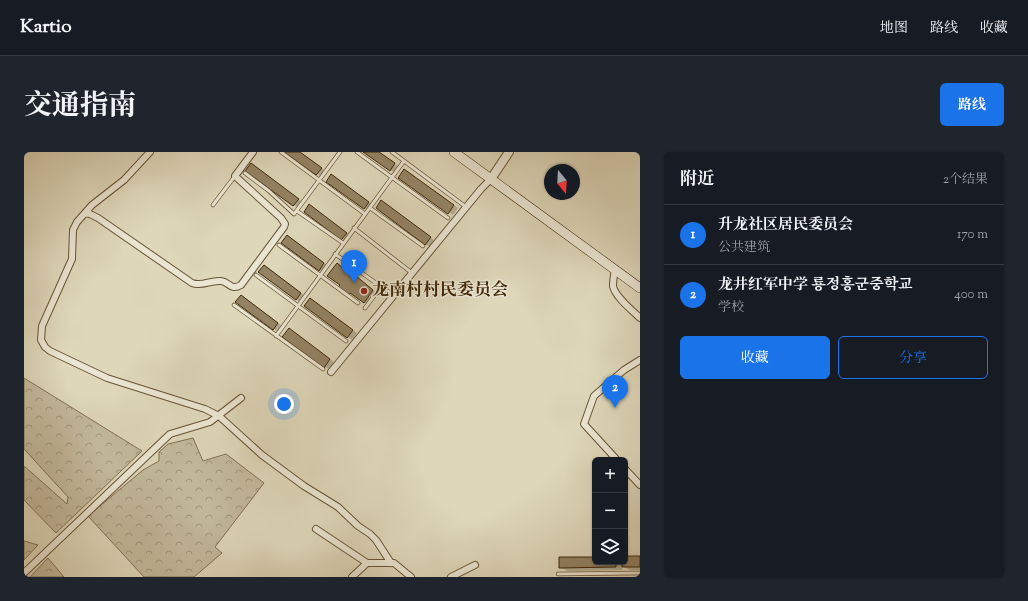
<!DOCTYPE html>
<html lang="zh">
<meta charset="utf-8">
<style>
body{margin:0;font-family:"Sorts Mill Goudy","Noto Serif SC","Noto Serif KR",serif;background:#20242c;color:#f1f3f6}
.controls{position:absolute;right:12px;bottom:12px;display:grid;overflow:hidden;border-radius:6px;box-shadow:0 1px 3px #0004}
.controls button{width:36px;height:36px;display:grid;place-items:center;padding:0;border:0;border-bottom:1px solid #363941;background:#171b24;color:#f1f3f6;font:20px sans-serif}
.compass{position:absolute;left:520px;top:12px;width:36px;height:36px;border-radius:50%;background:#171b24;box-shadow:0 1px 3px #0004;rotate:162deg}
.you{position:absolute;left:260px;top:252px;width:14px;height:14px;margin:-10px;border:3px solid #fff;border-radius:50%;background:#1a73e8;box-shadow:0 0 0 6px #1a73e833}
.badge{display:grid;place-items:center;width:26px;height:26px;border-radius:50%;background:#1a73e8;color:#fff;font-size:13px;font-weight:700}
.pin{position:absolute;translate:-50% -33px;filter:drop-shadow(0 1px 2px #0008)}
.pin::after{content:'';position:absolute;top:21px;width:14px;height:12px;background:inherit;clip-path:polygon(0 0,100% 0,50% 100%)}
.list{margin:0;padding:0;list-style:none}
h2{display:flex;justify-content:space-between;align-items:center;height:52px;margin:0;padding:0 16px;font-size:17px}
h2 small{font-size:13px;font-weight:400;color:#9ea1a6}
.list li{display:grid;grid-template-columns:26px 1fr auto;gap:12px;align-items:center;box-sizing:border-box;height:60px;padding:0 16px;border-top:1px solid #363941}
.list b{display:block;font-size:15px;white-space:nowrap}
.list p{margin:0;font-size:13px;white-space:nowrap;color:#9ea1a6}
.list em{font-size:13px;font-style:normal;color:#9ea1a6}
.actions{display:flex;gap:8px;padding:12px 16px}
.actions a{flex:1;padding:9px 0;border:1px solid #1a73e8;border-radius:6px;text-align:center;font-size:14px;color:#1a73e8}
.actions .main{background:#1a73e8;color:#fff}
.icon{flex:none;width:22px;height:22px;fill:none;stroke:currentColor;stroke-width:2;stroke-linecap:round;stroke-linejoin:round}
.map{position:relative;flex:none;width:616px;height:425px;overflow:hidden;border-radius:6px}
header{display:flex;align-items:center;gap:24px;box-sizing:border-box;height:56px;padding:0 20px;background:#171b24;border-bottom:1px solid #363941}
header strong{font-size:19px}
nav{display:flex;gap:22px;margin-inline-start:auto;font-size:14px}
.intro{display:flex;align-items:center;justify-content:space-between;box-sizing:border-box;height:96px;padding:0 24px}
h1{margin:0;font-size:28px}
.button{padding:10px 18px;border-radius:6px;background:#1a73e8;color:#fff;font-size:14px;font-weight:700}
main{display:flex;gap:24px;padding:0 24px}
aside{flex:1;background:#171b24;border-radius:6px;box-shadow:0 1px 3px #0004}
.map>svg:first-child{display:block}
.forest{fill:url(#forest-crowns);stroke:#827052}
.shadow{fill:#0003}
.building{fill:#938364;stroke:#412807}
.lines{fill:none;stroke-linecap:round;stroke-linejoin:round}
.service-casing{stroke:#685434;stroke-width:4.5}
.minor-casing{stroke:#685434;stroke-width:8}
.tertiary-casing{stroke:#685434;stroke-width:10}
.secondary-casing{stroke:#412807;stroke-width:10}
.service{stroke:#eae5d2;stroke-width:3}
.minor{stroke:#eae5d2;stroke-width:6}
.tertiary{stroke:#eae5d2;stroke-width:8}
.secondary{stroke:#eae5d2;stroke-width:9}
.poi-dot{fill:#8f2418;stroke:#eae5d2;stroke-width:1.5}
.labels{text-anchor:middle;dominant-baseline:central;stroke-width:3;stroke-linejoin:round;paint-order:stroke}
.poi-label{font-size:17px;font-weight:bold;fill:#412807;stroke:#eae5d2;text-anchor:start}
</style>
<header>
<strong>Kartio</strong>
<nav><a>地图</a><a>路线</a><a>收藏</a></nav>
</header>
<div class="intro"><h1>交通指南</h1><a class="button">路线</a></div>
<main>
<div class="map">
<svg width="616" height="425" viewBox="0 0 616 425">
<defs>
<pattern id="forest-crowns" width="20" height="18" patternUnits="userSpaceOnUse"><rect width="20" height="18" fill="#c3b99c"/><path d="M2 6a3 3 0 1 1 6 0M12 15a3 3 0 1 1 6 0" fill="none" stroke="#a0967d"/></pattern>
</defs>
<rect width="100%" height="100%" fill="#ded7ba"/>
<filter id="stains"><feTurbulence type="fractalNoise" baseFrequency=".005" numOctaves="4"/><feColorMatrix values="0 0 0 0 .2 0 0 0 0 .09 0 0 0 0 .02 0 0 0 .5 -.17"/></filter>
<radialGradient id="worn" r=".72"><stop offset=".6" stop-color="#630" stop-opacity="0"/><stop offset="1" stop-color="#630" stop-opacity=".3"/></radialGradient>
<path class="forest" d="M0,226l118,73 -86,82 -32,-33v-34l43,38 1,-7 -44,-48z
M169,286l10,23 23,-7 38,29 -49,64 7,6 -28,24h-50l-56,-61 55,-46 16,-9v-9l9,-8z
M0,389l14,4 -14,15z
M24,406l16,19h-34z"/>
<path class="shadow" d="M262,0h14l25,19 -4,6z
M341,0h14l20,15 -4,6z
M232,15l46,35 -4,6 -5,-3z
M385,21l49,35 -5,7 -53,-37z
M312,26l37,27 -4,6 -5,-3z
M362,52l48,36 -4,7 -5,-3z
M290,56l37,28 -5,6 -41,-30z
M267,87l37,27 -4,6 -5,-2z
M317,115l14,8 22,19 -8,11 -29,-18z
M244,117l37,27 -4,6 -5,-2z
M221,147l37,27 -4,6 -41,-30z
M287,147l46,34 -5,7 -47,-34z
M269,180l41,30 -5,7 -5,-2z
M601,405h15v13h-10l-8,-4v4l-55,1 -7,-4 35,-9v4h30z"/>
<path class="building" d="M260,0h16l22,16 -6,7z
M339,0h16l16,11 -5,8z
M227,11l48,36 -6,7 -48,-35z
M380,17l50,36 -6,9 -50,-36z
M307,22l38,28 -5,7 -38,-27z
M357,48l50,37 -6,8 -49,-37z
M285,52l38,29 -6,7 -37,-28z
M263,83l37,28 -5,8 -38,-28z
M313,111l12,10 1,-2 23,19 -9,13 -14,-10 -1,2 -11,-8 2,-2 -13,-9z
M240,113l37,28 -5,7 -38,-28z
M217,143l37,28 -5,7 -38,-28z
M286,146l43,32 -6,8 -43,-32z
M265,176l41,31 -6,9 -42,-31z
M601,404h15v11h-18v-5h3z
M535,405h36v5h21v5l-57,1z"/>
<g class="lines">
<g class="service-casing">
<path id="service" d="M257,0l84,62
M333,0l91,66
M368,0l74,55
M221,21l24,18 25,23 46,-62
M189,53l22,-29
M346,56l53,38
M273,59l46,32
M330,76l58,45
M255,93l79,58
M311,102l41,29
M232,123l90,66
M210,153l89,64
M341,156l16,-21 13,8
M252,184l128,-175
M534,422l82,-1"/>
</g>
<g class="minor-casing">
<path id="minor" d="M126,0l-26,28 -32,25 -15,17 -4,8 -1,29 -30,67 -1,14 4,7 5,4 57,27 98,31 14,7 43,39 42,31 34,21 20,19 12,8 6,6 15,23
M61,61l5,1 8,4 94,65c10,4 18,-3 29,-2 9,1 9,10 20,4l43,-58 1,-3 -4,-6 -46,-42 18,-24
M591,117c-1,6 -2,11 -2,17 2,11 19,24 27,32
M307,220l150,-183 10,-10
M593,308l-33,-36 10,-28 30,-26 16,-10
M601,317l15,16
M292,377l51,34 -15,14
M343,411h27l17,14
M0,421l146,-139 40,-12 31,-24
M427,425l24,-12"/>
</g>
<g class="tertiary-casing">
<path id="tertiary" d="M467,27l18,-27"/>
</g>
<g class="secondary-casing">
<path id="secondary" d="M430,0l186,136"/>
</g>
<use href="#service" class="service"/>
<use href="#minor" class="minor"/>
<use href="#tertiary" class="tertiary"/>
<use href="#secondary" class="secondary"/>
</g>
<circle class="poi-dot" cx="340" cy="139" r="4"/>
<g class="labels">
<g class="poi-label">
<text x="348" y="139">龙南村村民委员会</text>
</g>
</g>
<rect width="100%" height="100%" filter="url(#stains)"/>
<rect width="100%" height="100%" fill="url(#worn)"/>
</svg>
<div class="controls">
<button>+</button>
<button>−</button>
<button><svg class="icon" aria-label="layers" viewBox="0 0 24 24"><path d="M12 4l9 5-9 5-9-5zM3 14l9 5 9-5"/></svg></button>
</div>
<svg class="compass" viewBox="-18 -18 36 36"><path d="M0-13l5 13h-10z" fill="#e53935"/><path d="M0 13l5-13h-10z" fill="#9ea1a6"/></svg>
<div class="you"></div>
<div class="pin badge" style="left:330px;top:131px">1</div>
<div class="pin badge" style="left:591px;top:256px">2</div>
</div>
<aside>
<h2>附近<small>2个结果</small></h2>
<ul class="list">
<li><span class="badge">1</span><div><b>升龙社区居民委员会</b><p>公共建筑</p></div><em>170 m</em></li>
<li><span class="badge">2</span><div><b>龙井红军中学 룡정홍군중학교</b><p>学校</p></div><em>400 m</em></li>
</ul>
<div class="actions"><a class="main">收藏</a><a>分享</a></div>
</aside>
</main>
